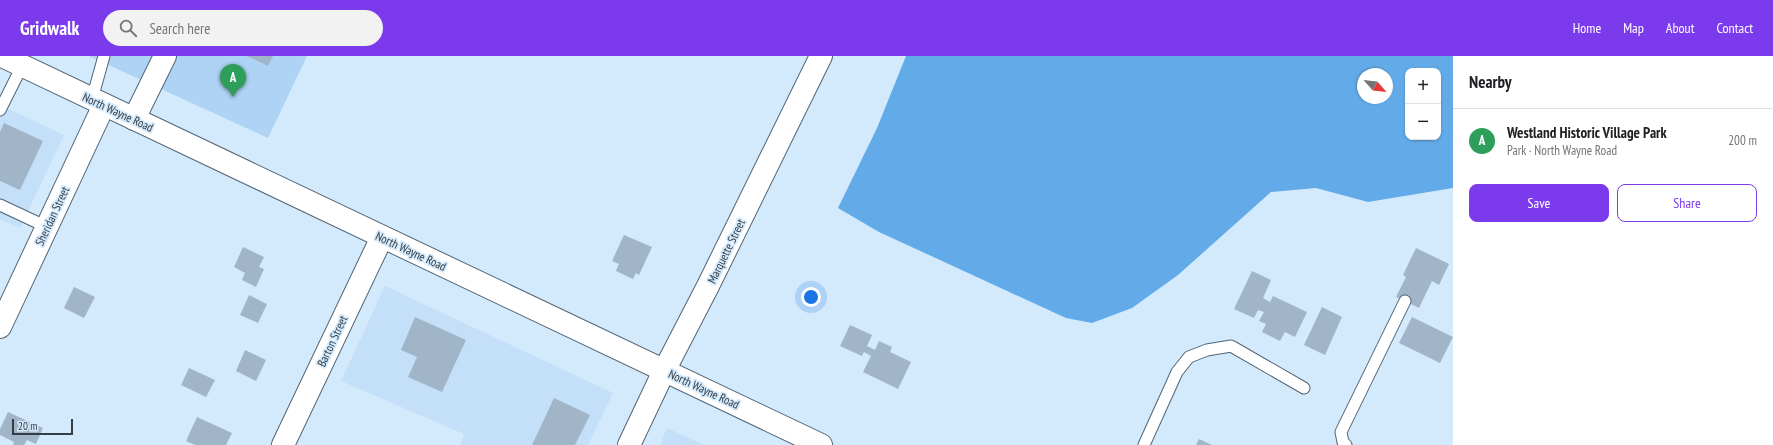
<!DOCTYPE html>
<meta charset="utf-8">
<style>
body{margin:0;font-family:"PT Sans Narrow",sans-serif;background:#f2f2f2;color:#202124}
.controls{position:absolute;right:12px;top:12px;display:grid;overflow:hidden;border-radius:8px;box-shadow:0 1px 3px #0004}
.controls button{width:36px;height:36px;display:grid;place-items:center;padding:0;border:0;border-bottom:1px solid #e0e0e0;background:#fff;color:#202124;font:20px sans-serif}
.compass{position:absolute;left:1357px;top:12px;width:36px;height:36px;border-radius:50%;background:#fff;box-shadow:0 1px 3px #0004;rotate:117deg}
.scale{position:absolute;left:12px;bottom:10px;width:61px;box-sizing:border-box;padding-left:4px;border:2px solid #343c44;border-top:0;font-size:11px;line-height:14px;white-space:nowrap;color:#343c44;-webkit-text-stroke:3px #d3e9fc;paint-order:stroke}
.you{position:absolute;left:811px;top:241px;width:14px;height:14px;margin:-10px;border:3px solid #fff;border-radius:50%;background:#1a73e8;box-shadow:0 0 0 6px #1a73e833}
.badge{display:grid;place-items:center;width:26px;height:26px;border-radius:50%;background:#7c3aed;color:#fff;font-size:13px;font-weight:700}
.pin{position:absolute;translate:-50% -33px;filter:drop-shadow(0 1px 2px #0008)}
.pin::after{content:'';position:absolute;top:21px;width:14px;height:12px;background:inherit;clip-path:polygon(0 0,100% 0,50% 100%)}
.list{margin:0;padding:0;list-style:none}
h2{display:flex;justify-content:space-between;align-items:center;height:52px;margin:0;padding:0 16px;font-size:17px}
h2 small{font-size:13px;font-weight:400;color:#757577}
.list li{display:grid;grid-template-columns:26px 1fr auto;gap:12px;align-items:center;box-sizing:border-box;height:64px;padding:0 16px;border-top:1px solid #e0e0e0}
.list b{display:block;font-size:15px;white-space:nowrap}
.list p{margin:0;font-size:13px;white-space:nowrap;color:#757577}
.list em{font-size:13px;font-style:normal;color:#757577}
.actions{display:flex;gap:8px;padding:12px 16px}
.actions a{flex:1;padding:9px 0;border:1px solid #7c3aed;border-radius:8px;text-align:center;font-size:14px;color:#7c3aed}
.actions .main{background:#7c3aed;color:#fff}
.icon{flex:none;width:22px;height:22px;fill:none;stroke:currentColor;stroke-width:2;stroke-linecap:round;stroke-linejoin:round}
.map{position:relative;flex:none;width:1453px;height:389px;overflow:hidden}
header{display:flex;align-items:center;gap:24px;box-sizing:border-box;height:56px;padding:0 20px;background:#7c3aed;color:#fff}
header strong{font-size:19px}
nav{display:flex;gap:22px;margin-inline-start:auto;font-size:14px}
.search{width:280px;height:36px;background:#f2f2f2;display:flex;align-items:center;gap:10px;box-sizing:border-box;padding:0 14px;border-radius:22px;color:#757577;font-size:15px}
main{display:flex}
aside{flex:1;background:#fff}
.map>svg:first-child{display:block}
.built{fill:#c4dff8}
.green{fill:#afd3f4}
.forest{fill:#63abe8;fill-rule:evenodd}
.building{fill:#a1b5c8}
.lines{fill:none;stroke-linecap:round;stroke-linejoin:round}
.lane-casing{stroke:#526475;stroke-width:13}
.street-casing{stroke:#526475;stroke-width:24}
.secondary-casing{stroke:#526475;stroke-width:24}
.lane{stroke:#fff;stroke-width:11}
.street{stroke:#fff;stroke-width:22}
.secondary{stroke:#fff;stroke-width:22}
.labels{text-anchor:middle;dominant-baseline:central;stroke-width:3.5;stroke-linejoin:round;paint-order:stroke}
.street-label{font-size:12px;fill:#343c44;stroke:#d3e9fc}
</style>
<header>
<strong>Gridwalk</strong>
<div class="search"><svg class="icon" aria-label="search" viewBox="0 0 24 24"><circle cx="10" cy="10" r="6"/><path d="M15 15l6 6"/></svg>Search here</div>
<nav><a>Home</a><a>Map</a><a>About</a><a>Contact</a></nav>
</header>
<main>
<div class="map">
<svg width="1453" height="389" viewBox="0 0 1453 389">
<rect width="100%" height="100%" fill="#d3e9fc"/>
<path class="built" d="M0,49l64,30 -44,93 -20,-9z
M385,230l228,107 -25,52h-128l4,-11 -123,-53z
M667,372l37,17h-44z"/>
<path class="green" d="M89,0h218l-39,82z"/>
<path class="forest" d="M906,0h547v132l-85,14 -52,-14 -45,4 -93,83 -46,33 -40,15 -26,-5 -187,-86 -41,-24 39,-80zM1408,15h30v66h-30zM1363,18h24v24h-24z"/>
<path class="building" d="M247,0h26l-5,10z
M4,67l39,18 -23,49 -20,-9v-49z
M624,179l28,12 -13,28 -3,-2 -3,6 -17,-8 3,-7 -7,-3z
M243,191l21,10 -5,10 5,2 -8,18 -14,-7 3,-7 -11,-6z
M1416,192l33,16 -10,21 -7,-4 -13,27 -23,-11 10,-20 -3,-2z
M1252,215l19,9 -8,18 7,4 3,-6 34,16 -12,25 -10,-5 -5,9 -18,-9 4,-8 -7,-3 5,-9 -6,-2 -4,8 -20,-9z
M74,231l21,10 -11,21 -20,-10z
M249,239l18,9 -9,19 -18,-8z
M1322,251l20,10 -17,38 -21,-10z
M415,261l51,23 -24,52 -34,-15 9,-20 -16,-7z
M1412,261l41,20 -13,26 -41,-20z
M850,269l22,10 -5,11 8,4 4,-9 13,6 -2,5 21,10 -13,27 -35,-17 8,-16 -7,-4 -2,4 -22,-10z
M245,294l21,10 -10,21 -20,-10z
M189,312l26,12 -9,17 -25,-12z
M554,342l36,17 -15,30h-43z
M8,356l35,16 -7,16 -9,-4 -3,5h-11l1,-3 -14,-7v-6z
M197,361l35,16 -6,12h-31l-9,-4z
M1199,383l13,6h-16z"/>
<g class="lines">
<g class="lane-casing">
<path id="lane" d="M92,43l12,-43
M0,54l22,-44
M0,149l47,22
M1144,389l33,-73 12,-15 18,-7 24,-4 73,42
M1346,389l-3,-3 -2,-10 64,-131"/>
</g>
<g class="street-casing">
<path id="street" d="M134,63l31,-63
M0,271l104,-222
M283,389l99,-208"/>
</g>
<g class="secondary-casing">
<path id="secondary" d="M2,0l819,389
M629,389l35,-74 44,-85 113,-230"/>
</g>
<use href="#lane" class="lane"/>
<use href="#street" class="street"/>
<use href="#secondary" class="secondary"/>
</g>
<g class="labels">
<g class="street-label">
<text transform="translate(118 56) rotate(25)">North Wayne Road</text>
<text transform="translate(52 160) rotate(-65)">Sheridan Street</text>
<text transform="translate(411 195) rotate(25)">North Wayne Road</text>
<text transform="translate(726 195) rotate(-64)">Marquette Street</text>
<text transform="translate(332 285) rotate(-65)">Barton Street</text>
<text transform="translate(704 333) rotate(25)">North Wayne Road</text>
</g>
</g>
</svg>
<div class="controls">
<button>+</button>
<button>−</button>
</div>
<svg class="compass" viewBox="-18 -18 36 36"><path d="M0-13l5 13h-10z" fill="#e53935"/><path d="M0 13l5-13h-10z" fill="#757577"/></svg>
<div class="scale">20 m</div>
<div class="you"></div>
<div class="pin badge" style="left:233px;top:41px;background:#2e9e5b">A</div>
</div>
<aside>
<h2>Nearby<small></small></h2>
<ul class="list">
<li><span class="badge" style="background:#2e9e5b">A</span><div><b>Westland Historic Village Park</b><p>Park · North Wayne Road</p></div><em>200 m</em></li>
</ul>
<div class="actions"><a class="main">Save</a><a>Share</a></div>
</aside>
</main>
